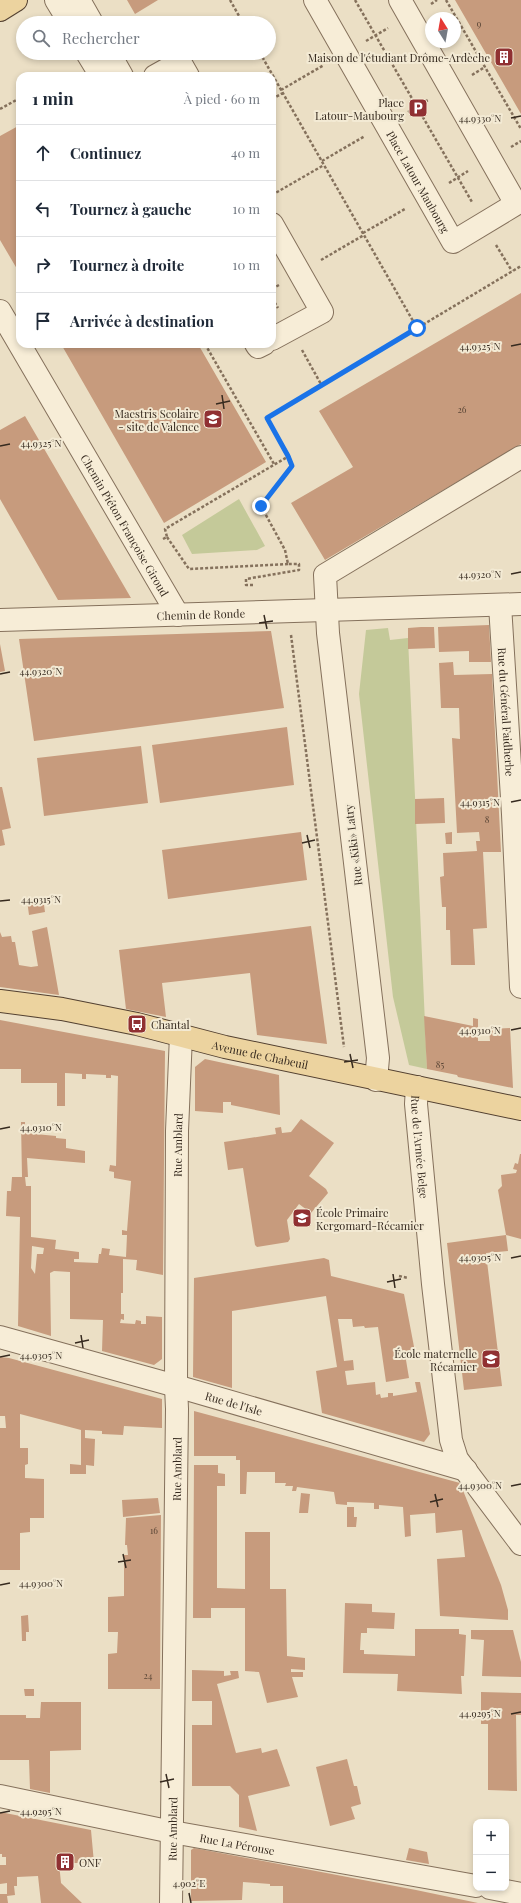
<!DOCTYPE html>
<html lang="fr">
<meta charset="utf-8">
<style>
body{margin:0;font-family:"Playfair Display",serif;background:#f2f2f3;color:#1f2937}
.controls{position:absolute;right:12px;bottom:12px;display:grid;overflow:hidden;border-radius:8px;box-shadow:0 2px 6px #0003}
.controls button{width:36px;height:36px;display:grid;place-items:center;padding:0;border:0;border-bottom:1px solid #e0e1e3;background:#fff;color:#1f2937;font:20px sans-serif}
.compass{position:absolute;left:425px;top:12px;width:36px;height:36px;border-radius:50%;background:#fff;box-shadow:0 2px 6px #0003;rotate:349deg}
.stop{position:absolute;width:12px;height:12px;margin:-9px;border:3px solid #1a73e8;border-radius:50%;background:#fff}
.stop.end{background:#1a73e8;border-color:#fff;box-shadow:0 1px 4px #0008}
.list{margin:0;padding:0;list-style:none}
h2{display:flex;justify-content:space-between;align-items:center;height:52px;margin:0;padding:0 16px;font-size:17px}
h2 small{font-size:13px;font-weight:400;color:#747a83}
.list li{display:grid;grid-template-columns:26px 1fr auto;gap:12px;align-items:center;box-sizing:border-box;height:56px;padding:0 16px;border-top:1px solid #e0e1e3}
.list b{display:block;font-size:15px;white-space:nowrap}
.list em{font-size:13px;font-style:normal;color:#747a83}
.icon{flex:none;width:22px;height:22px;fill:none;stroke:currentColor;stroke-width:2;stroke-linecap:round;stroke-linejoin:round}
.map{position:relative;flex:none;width:521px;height:1903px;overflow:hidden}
.search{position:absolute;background:#fff;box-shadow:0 2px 6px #0003;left:16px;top:16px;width:260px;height:44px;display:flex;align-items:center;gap:10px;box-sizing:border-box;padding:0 14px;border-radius:22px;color:#747a83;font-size:15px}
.panel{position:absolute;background:#fff;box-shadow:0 2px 6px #0003;left:16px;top:72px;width:260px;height:276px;border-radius:12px}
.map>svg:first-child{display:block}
.green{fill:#c4c999}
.building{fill:#c79b7d;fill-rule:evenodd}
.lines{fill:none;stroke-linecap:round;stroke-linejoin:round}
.minor-casing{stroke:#85715c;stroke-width:24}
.major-casing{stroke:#534030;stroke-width:24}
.path{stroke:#85715c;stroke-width:2.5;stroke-dasharray:3 2;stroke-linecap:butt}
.minor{stroke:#f7edd7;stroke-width:22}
.major{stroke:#ecd39f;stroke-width:22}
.route{stroke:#1a73e8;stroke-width:5}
.ticks{fill:none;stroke:#362a1f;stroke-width:1.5}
.labels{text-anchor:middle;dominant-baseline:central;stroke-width:4;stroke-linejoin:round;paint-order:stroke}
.number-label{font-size:9px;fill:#5a4636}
.poi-label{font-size:11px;fill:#362a1f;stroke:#f3ead4;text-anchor:end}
.street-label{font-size:11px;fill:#362a1f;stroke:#f3ead4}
.ticks-label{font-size:10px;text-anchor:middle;fill:#362a1f;stroke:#f3ead4;stroke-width:4;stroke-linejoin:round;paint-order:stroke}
</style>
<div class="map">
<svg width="521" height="1903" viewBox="0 0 521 1903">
<rect width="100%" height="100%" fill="#ebdfc5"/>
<path class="green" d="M239,499l26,47 -8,4 -65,4 -10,-19z
M388,628l2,12 18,-2 19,431 -18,-4 -16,-68 -34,-303 7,-64z"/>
<path class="building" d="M127,0h31l-23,14z
M455,0h66v114z
M20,125v149l-20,-34v-104z
M521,293v151l-196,116 -34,-57 62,-36 -34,-56z
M61,344h137l68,118 -102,61z
M25,416l106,182 -73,2 -58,-101v-69z
M489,625l2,37h-22v-11l-30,1 -1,-25z
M421,627h13l1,21 -27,1v-21z
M271,631l13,77 -250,33 -15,-102z
M0,644l5,27 -5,1z
M453,662l1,13 38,-1 9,178h-18l4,76 -14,1 2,36h-24l-1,-35h-4v-23h-4l-2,-30 4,-1 -1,-23 34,-2 -1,-10h4l-1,-9 -22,1 -5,-95 8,1 -1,-31h-18l-2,-45z
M287,727l7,58 -134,18 -8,-58z
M141,746l7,57 -104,13 -7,-58z
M0,787h2l9,41 -9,2 3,15 -5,1z
M444,798l1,25 -30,1v-25z
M301,832l6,48 -139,19 -6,-49z
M452,832v12h-6l-1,-11z
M43,898l2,14 -16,3 -2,-15z
M311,926l16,118 -70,-9 -7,-62 -88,10 4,34 -40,-8 -7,-59z
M47,927l12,68 -59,-8v-55l2,5 9,-1 1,6h3l4,23 12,2 7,-1 -6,-35z
M424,1016l49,10v-8l5,1v22h12l-1,-12 21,-1 3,60 -55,-11 -1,-2 -30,-6z
M0,1020l165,31 -2,224 -27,-5 1,-10 -14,-1v34h-2v21h3v6l-3,-1 -1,4 15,1 1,-4 5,1v3h5v-8l16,1v42l-8,6 -52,-14 1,-31 -33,-1v-47l-16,-1 -4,2 1,63 -33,-10 2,-109 -14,-1 1,-25h4l1,-14h10l-1,-55h4v11l31,3v2l10,1v9l19,3v12l-58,-5 1,19h-3l1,9h5v51l25,3 -1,9 24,3v7h-5v3l24,1 1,-9h2l1,-6 8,1 -1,6 17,2 1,-22h-5v-5l5,1 4,-50 -17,-3v-6l-5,-1 1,-6 6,1 2,-90 -7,-1v3h-5v-3l-20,-1v5h-4v-5l-17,-1v33h-8v-23h-36v-14h-21zM32,1246l12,2 -1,6h-6l-2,20 -4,-6z
M205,1059l74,16 1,40 -49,-10v-3h-8v11l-28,-2v-44z
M301,1119l33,24 -25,33 17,13 2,4 -17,20 -12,-9 -12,16 3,19 -2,3 -31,5 -2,-2 -12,-77 -15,2 -4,-28 52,-8 -1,-6 6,-1 1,6 9,-1z
M520,1154h1v85l-15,-4 -8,-45 4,-4 -1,-11 15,-2 1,-3 -4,-1 2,-6 3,1z
M506,1235l2,16 -22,2 16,133 -38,4 -17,-147z
M324,1258l5,2 2,16 73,18 11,58 -10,2 4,24 -23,4 -8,-55 -13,1 -1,-2 -11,1 -1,-8h-14l6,42 9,-1 1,10 -9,1 2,14 28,-3 1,13 4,-1 1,4 7,-1v-4h5v3l24,-4 -2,-10h5l10,52 -6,8 -102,-29 -6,-42 21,-4 -11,-71 -94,15v77l-39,-11 1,-99z
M0,1357l9,1 153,41v29l-38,-2 -1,9 -21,-1v-3l-17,-1v8l10,1 -1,27 -8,-1v9h-16v-10l11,1v-35l-61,-16v34h8v16l-3,1v13l19,1v39h-14v14l-10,1v37h-20v-142h6l-1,-12h-5z
M194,1411l266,72 41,102 7,25v10l-68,-4 -3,-57 28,-2 -3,-27 -26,3 -1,-20 -25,2 1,21 -6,1 -2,-30 -24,-2v4h-5v-6l-27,-1v3l-11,-1 -2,-12 -37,-5 -1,4h-4l1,-5h-8l1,-3h-11v-11h-28l-1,22h-6v-34h-4v-4h-42z
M194,1465h24v8l7,1v12h-8v102l28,1v-57h25v57h16l1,67 18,2v12l-14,-1v3h12v5h-11l6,20 -31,6 -8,-31 -14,-1v-63h-34v10h-18z
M301,1493l9,1 -2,19h-9z
M158,1498l2,15 -37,4 -1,-17z
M347,1507h7v10h3l-1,10h-9z
M161,1515l-1,174h-52v-35l9,-1 1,-21h-10v-35l16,-1v-41h4l-1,-10h-2l1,-27z
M345,1603l27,1v8l23,1 -1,16 -27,-1v5h-6l-1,17h4v4l51,2v-27h44v5l7,1 -2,41h-3l1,18 -65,-3 1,-17 -55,-1z
M28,1615l1,17h-3v9h-4l-1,-25z
M471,1630h42l8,32v15l-39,-1 2,-36 -13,-1z
M192,1670l32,1v5l7,-1 -1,-4h8l1,7 -22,6 19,69 25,-5 1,5 15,-4 13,37 -42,10 9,35 -18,-4v-32l-9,-9h-38v-61h20v-24h-20z
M24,1689h10v7h-9z
M481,1692l40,1v22h-5l1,76 -29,-1v-66h-7z
M41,1702h40v48l-31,1v42l-20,-4 -1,-29h-29v-45h26v3h14z
M347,1759l7,27h3l4,18 -10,3 4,12 -25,7 -14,-59z
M0,1812l91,18 3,33h-35l2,20 21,20h-41l-3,-27 -21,1v9h-3l1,9 -8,1 1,7h-8v-9h7v-11l-7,1v-19h6v-8h-4v-3h-2z
M194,1848l222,42 62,13h-195v-17h-13v-2l-27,-2 -1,18 -51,1v-51z
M409,1848l18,4 2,12 -23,-4z"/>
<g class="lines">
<g class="minor-casing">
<g id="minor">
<path d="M56,0l14,23"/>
<path d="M79,0l13,23"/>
<path id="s1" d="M315,0l138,242 63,-38 -116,-204"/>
<path d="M87,53l14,23"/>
<path d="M109,53l13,23"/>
<path d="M155,76l25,-14 8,14"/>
<path d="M272,224l50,88 -50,27"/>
<path id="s2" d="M0,311l178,304"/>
<path d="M256,344l2,3 6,-3"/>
<path id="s3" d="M500,605l13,209 8,173"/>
<path id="s4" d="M0,620l521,-16"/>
<path d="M376,1080l2,-22 -50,-425 -3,-58 196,-118"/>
<path id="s5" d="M417,1087l-1,17 17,180 18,156 6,19 64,85"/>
<path id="s6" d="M0,1337l176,49 290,84"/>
<path id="s7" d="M0,1796l172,36 304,54"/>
<path d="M490,1888l31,6"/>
<path id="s8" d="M171,1903l6,-494 -1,-23 1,-255 4,-96"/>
</g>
</g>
<g class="major-casing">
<g id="major">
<path d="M0,10l16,-10"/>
<path id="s9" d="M0,1001l62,8 75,15 88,23 296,62"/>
</g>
</g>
<path class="path" d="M230,0l13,23
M355,0l117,202
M446,0l75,129
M431,4l6,-4
M366,41l22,-13
M260,53l157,275
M472,75l13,-8
M281,90l43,-25
M272,99l11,-6
M0,109l20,-11
M408,112l20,-12
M511,147l10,-6
M322,161l43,-25
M449,183l19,-12
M272,195l52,-30
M363,233l42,-24
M496,245l16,26
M321,260l43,-25
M272,289l7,-4
M272,298l6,10
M205,344l69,120
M302,350l20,36
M167,537l22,32 99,-5
M163,539l4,-2 -2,-8 124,-73
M253,585h-7v-6l53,-9v-6h-11l-3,-14 -24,-44 31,-40 -3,-10 -22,-38 254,-152
M291,635l53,412
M399,1276l9,2"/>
<use href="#minor" class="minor"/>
<use href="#major" class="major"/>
</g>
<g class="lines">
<path class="route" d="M261,506l31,-40 -4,-10 -21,-38 150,-90"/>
</g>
<path class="ticks" d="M511,118l10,-2M511,346l10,-2M222,395l2,14M216,404l14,-3M0,446l10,-2M511,574l10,-2M264,615l3,14M259,623l14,-2M0,674l10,-2M511,802l10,-2M307,835l3,13M302,843l13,-3M0,901l10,-1M511,1030l10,-2M350,1054l3,14M344,1062l14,-2M0,1129l10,-2M511,1258l10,-2M393,1274l2,14M387,1282l14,-3M81,1335l2,13M75,1343l14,-3M0,1357l10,-2M511,1486l10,-2M435,1494l3,13M430,1502l13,-3M123,1554l3,14M118,1562l13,-2M0,1585l10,-2M511,1714l10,-2M166,1774l3,14M160,1782l14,-3M0,1813l10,-2M189,1893l2,10"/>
<defs>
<g id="building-square" transform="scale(1)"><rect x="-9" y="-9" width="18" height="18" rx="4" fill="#903032" stroke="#f3ead4"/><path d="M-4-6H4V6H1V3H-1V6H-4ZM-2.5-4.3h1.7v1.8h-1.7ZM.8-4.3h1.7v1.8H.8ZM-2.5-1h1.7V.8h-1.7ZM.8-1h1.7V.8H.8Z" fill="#fff"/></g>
<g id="parking-square" transform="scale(1)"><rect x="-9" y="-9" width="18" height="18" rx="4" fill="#903032" stroke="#f3ead4"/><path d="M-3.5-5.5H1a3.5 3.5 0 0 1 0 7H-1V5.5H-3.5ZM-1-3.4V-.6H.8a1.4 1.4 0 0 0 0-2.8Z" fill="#fff"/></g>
<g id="university-square" transform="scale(1)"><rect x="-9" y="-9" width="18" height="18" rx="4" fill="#903032" stroke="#f3ead4"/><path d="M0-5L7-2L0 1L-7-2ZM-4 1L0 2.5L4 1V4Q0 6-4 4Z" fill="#fff"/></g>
<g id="bus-square" transform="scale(1)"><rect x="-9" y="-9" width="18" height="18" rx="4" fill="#903032" stroke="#f3ead4"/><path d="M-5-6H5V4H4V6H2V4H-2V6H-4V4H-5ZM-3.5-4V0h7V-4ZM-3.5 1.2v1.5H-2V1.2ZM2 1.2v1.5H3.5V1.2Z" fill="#fff"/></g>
<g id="school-square" transform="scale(1)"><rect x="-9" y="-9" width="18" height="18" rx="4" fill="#903032" stroke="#f3ead4"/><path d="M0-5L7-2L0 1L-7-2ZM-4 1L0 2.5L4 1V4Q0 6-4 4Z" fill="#fff"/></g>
</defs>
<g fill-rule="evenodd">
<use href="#building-square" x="504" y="57"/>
<use href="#parking-square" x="418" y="108"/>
<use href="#university-square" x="213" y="419"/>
<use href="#bus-square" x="137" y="1024"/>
<use href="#school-square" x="302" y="1218"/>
<use href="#school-square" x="491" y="1359"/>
<use href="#building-square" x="65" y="1862"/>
</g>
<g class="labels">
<g class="number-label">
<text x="479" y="23">9</text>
<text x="462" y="409">26</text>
<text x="487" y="819">8</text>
<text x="440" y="1064">85</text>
<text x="154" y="1530">16</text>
<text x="148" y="1675">24</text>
</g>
<g class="poi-label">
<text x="490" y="57">Maison de l'étudiant Drôme-Ardèche</text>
<text x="404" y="102">Place<tspan x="404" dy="13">Latour-Maubourg</tspan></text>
<text x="199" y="413">Maestris Scolaire<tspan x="199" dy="13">- site de Valence</tspan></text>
<text x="151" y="1024" text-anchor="start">Chantal</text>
<text x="316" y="1212" text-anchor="start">École Primaire<tspan x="316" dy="13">Kergomard-Récamier</tspan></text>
<text x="477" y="1353">École maternelle<tspan x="477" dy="13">Récamier</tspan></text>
<text x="79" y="1862" text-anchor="start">ONF</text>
</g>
<g class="street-label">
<text stroke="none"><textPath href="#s1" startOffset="209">Place Latour Maubourg</textPath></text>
<text stroke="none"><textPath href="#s2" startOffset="248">Chemin Piéton Françoise Giroud</textPath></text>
<text stroke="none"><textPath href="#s4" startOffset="201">Chemin de Ronde</textPath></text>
<text stroke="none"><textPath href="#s3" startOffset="107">Rue du Général Faidherbe</textPath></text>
<text transform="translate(353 845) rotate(-97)">Rue «Kiki» Latry</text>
<text stroke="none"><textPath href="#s9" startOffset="266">Avenue de Chabeuil</textPath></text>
<text stroke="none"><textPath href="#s8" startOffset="758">Rue Amblard</textPath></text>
<text stroke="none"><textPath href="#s5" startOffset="60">Rue de l'Armée Belge</textPath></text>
<text stroke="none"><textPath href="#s6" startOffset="243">Rue de l'Isle</textPath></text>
<text stroke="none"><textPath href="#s8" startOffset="434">Rue Amblard</textPath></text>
<text stroke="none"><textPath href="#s8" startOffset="74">Rue Amblard</textPath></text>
<text stroke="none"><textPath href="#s7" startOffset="242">Rue La Pérouse</textPath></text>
</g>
</g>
<g class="ticks-label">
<text x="480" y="122">44.9330°N</text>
<text x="480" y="350">44.9325°N</text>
<text x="41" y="447">44.9325°N</text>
<text x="480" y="578">44.9320°N</text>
<text x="41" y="675">44.9320°N</text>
<text x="480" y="806">44.9315°N</text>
<text x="41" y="903">44.9315°N</text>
<text x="480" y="1034">44.9310°N</text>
<text x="41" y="1131">44.9310°N</text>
<text x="480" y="1261">44.9305°N</text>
<text x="41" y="1359">44.9305°N</text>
<text x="480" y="1489">44.9300°N</text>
<text x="41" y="1587">44.9300°N</text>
<text x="480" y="1717">44.9295°N</text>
<text x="41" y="1815">44.9295°N</text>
<text x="189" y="1887">4.902°E</text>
</g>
</svg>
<div class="controls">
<button>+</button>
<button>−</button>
</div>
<svg class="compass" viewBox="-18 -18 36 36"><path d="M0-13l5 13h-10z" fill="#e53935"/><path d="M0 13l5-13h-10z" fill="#747a83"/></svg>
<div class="stop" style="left:417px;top:328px"></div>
<div class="stop end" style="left:261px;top:506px"></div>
<div class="search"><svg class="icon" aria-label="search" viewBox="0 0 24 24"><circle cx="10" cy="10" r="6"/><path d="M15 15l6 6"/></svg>Rechercher</div>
<section class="panel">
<h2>1 min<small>À pied · 60 m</small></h2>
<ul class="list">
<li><svg class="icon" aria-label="ahead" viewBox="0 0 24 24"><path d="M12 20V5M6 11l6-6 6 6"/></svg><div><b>Continuez</b></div><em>40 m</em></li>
<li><svg class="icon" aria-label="left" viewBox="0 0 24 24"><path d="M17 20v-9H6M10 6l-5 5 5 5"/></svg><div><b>Tournez à gauche</b></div><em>10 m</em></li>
<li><svg class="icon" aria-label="right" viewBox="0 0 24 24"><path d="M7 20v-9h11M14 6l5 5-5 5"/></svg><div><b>Tournez à droite</b></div><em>10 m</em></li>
<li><svg class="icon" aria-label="arrive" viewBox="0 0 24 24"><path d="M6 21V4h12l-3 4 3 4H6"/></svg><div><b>Arrivée à destination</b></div></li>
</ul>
</section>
</div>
